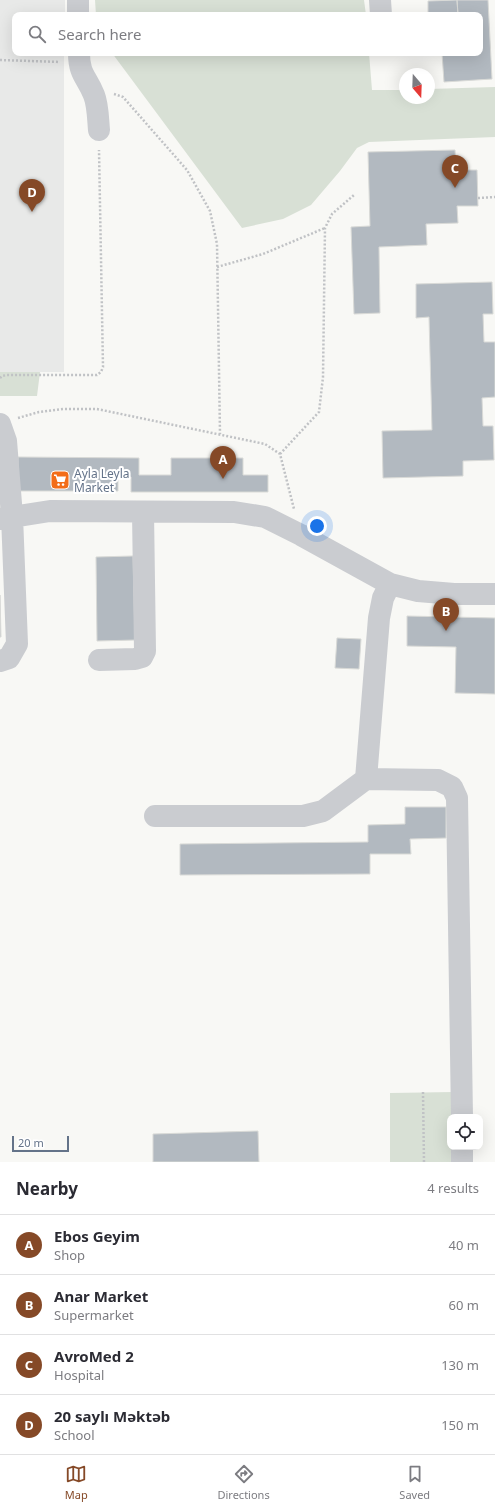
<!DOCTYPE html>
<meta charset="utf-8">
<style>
body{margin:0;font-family:"Noto Sans",sans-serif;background:#f2f2f3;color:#2b2b33}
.controls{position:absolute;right:12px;bottom:12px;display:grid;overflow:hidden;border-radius:8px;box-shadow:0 4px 16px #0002}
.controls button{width:36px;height:36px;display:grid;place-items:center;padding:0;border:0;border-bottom:1px solid #e1e1e2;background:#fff;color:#2b2b33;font:20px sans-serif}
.compass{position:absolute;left:399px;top:68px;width:36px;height:36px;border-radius:50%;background:#fff;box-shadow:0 4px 16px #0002;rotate:161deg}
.scale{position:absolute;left:12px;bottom:10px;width:57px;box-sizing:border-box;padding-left:4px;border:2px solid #647389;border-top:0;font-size:11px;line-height:14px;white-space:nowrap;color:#647389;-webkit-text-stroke:3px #fff;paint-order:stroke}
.you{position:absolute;left:317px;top:526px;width:14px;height:14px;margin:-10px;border:3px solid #fff;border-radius:50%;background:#1a73e8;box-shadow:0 0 0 6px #1a73e833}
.badge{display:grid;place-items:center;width:26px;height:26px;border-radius:50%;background:#854927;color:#fff;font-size:13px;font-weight:700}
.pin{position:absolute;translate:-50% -33px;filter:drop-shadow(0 1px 2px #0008)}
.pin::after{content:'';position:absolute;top:21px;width:14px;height:12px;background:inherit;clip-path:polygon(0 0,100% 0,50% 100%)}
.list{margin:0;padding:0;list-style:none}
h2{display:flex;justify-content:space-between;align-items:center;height:52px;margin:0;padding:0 16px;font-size:17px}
h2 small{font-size:13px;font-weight:400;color:#7c7c81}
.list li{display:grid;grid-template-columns:26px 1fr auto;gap:12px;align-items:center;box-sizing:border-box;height:60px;padding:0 16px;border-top:1px solid #e1e1e2}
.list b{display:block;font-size:15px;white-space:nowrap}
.list p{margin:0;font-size:13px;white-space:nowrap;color:#7c7c81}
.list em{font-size:13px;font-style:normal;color:#7c7c81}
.icon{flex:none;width:22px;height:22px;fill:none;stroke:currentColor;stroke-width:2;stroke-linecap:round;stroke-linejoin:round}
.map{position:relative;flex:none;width:495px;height:1162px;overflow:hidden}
.search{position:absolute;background:#fff;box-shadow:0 4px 16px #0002;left:12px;right:12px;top:12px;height:44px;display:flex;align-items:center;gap:10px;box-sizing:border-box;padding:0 14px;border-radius:8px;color:#7c7c81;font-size:15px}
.sheet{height:292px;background:#fff}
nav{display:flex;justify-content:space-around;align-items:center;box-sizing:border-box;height:56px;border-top:1px solid #e1e1e2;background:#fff;font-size:11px;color:#7c7c81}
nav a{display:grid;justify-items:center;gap:2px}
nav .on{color:#854927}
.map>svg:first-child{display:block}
.built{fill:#e8e9e8}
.green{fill:#d8e0d5}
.building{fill:#b2b9c0;stroke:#d9dad7}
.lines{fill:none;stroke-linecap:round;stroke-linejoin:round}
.path{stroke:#c0c2c5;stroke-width:2.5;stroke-dasharray:2 2;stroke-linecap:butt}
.minor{stroke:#caccd0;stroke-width:22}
.labels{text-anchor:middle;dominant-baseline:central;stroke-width:4;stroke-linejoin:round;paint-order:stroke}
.poi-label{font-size:12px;fill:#647389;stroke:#fff;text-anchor:start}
</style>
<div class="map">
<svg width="495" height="1162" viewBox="0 0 495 1162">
<rect width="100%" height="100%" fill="#f8f8f5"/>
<path class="built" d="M0,0h65v15h-50v38h49v319h-64z"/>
<path class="green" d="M95,0h269l2,15h-270z
M112,53h257l3,37h33v8h24v-9l66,-2v50l-126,5 -12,6 -17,23 -29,34 -28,14 -41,9z
M0,372h40l-3,24h-37z
M453,1092l1,25h-4v30h4v15h-64v-69z"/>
<path class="building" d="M457,0l1,15h-30v-14z
M457,0h31l4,79 -48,3 -2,-29h38v-38h-22z
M455,150l1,20h21l1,36h-21l1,17 -32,1 1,21 -48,2 1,66 -26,1 -3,-87 19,-1 -2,-74z
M492,282l1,32h-10l1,28h11v55l-13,1 1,28h10l1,34 -31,1v15l-80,2 -1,-47 50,-1 -3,-113 -13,1v-34z
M18,457l121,1v17h32v-17h72v17h25v17h-137v-15h-13v14h-100z
M133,556l2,84 -38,1 -1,-84z
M0,595l1,42h-1z
M407,616l88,2v76l-40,-1 1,-46 -49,-1z
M337,638l24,1 -2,30 -24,-1z
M405,807h41v31l-36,1 1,15h-41v20l-190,1v-31l188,-2v-17l37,-1z
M258,1131l1,31h-106v-28z"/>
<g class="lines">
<path class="path" d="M0,60l60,2
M114,94l9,3 64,73 23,41 7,33 3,190
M478,198l17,-1
M217,267l46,-13 62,-26
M0,378l2,-2 5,-1h90l4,-3 2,-5 -4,-217
M18,418l21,-6 24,-3h34l168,35 15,10 14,55
M280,454l39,-42 4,-35 2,-149 7,-14 22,-19
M423,1092l1,70"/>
<path class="minor" d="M78,0v15
M380,0l1,15
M79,53c0,22 8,24 15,42 4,10 4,24 5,35
M0,424l6,17 6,75 5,128 -8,14 -9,3
M0,519l50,-8 184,1 31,5 36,18 89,49 28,7 36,3h41
M99,660l36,-1 7,-2 3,-6 -2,-139
M366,779l13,-161 4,-20 7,-14
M155,816h148l20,-5 43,-32 72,1 14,7 5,11 5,319
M462,1147v15"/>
</g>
<defs>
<g id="supermarket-square" transform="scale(1)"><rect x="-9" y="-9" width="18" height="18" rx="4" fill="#f36d19" stroke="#fff"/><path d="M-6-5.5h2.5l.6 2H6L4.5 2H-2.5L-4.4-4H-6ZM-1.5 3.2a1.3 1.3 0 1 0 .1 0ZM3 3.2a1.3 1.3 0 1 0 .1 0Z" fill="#fff"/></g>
</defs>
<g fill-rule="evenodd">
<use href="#supermarket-square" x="60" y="480"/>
</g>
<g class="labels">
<g class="poi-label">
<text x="74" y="473">Ayla Leyla<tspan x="74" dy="14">Market</tspan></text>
</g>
</g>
</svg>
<div class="controls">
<button><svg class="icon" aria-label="locate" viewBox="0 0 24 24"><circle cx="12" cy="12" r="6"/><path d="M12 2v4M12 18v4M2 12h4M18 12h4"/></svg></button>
</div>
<svg class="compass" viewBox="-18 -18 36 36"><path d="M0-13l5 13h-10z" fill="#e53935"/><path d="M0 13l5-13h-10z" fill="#7c7c81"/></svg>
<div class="scale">20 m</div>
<div class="you"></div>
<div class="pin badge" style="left:223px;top:479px">A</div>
<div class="pin badge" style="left:446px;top:631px">B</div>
<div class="pin badge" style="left:455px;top:188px">C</div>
<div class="pin badge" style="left:32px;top:212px">D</div>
<div class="search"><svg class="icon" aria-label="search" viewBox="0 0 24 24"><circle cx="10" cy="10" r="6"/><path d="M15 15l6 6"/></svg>Search here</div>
</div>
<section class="sheet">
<h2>Nearby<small>4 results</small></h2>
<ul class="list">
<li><span class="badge">A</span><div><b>Ebos Geyim</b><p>Shop</p></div><em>40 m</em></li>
<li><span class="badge">B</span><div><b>Anar Market</b><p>Supermarket</p></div><em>60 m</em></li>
<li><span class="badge">C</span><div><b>AvroMed 2</b><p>Hospital</p></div><em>130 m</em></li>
<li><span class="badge">D</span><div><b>20 saylı Məktəb</b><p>School</p></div><em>150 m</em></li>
</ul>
</section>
<nav>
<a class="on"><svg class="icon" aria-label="map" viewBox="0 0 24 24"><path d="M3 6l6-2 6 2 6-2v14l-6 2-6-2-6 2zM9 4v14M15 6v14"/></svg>Map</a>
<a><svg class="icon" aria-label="directions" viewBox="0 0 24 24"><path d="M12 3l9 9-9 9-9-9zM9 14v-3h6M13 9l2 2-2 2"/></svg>Directions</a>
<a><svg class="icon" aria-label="saved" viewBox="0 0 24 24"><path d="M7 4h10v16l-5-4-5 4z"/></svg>Saved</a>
</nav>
